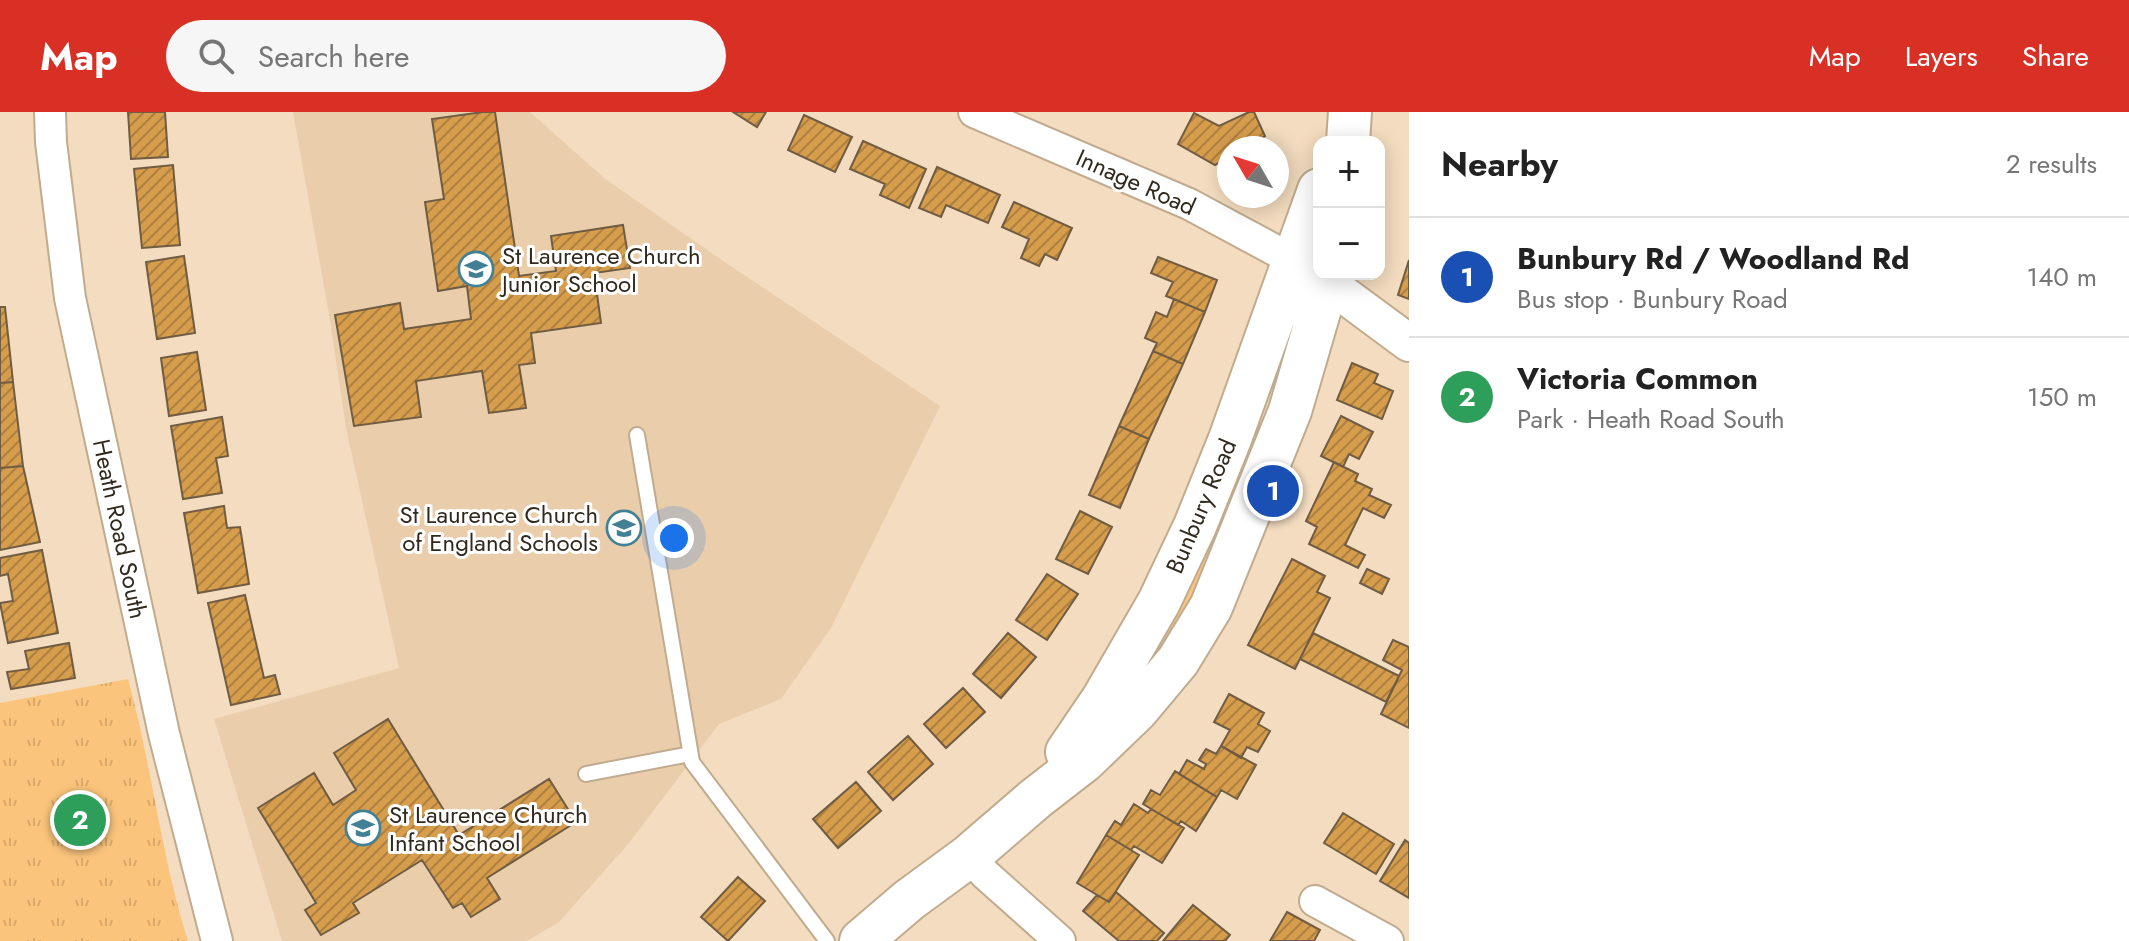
<!DOCTYPE html>
<meta charset="utf-8">
<style>
body{margin:0;font-family:Jost,sans-serif;background:#f6f6f6;color:#222}
.controls{position:absolute;right:24px;top:24px;display:grid;overflow:hidden;border-radius:16px;box-shadow:0 4px 20px #0003}
.controls button{width:72px;height:72px;display:grid;place-items:center;padding:0;border:0;border-bottom:2px solid #e0e0e0;background:#fff;color:#222;font:40px sans-serif}
.compass{position:absolute;left:1217px;top:24px;width:72px;height:72px;border-radius:50%;background:#fff;box-shadow:0 4px 20px #0003;rotate:309deg}
.you{position:absolute;left:674px;top:426px;width:28px;height:28px;margin:-20px;border:6px solid #fff;border-radius:50%;background:#1a73e8;box-shadow:0 0 0 12px #1a73e833}
.badge{display:grid;place-items:center;width:52px;height:52px;border-radius:50%;background:#d93025;color:#fff;font-size:26px;font-weight:700}
.pin{position:absolute;translate:-50% -50%;border:4px solid #fff;box-shadow:0 2px 8px #0006}
.list{margin:0;padding:0;list-style:none}
h2{display:flex;justify-content:space-between;align-items:center;height:104px;margin:0;padding:0 32px;font-size:34px}
h2 small{font-size:26px;font-weight:400;color:#767676}
.list li{display:grid;grid-template-columns:52px 1fr auto;gap:24px;align-items:center;box-sizing:border-box;height:120px;padding:0 32px;border-top:2px solid #e0e0e0}
.list b{display:block;font-size:30px;white-space:nowrap}
.list p{margin:0;font-size:26px;white-space:nowrap;color:#767676}
.list em{font-size:26px;font-style:normal;color:#767676}
.icon{flex:none;width:44px;height:44px;fill:none;stroke:currentColor;stroke-width:2;stroke-linecap:round;stroke-linejoin:round}
.map{position:relative;flex:none;width:1409px;height:829px;overflow:hidden}
header{display:flex;align-items:center;gap:48px;box-sizing:border-box;height:112px;padding:0 40px;background:#d93025;color:#fff}
header strong{font-size:38px}
nav{display:flex;gap:44px;margin-inline-start:auto;font-size:28px}
.search{width:560px;height:72px;background:#f6f6f6;display:flex;align-items:center;gap:20px;box-sizing:border-box;padding:0 28px;border-radius:44px;color:#767676;font-size:30px}
main{display:flex}
aside{flex:1;background:#fff}
.map>svg:first-child{display:block}
.built{fill:#eaceab;fill-rule:evenodd}
.grass{fill:#fbc47c}
.park{fill:url(#park-tufts)}
.building{fill:url(#building-hatch);stroke:#705c43;stroke-width:2}
.lines{fill:none;stroke-linecap:round;stroke-linejoin:round}
.service-casing{stroke:#c1ab8f;stroke-width:18}
.minor-casing{stroke:#c1ab8f;stroke-width:34}
.tertiary-casing{stroke:#c1ab8f;stroke-width:40}
.secondary-casing{stroke:#c1ab8f;stroke-width:46}
.service{stroke:#fff;stroke-width:14}
.minor{stroke:#fff;stroke-width:30}
.tertiary{stroke:#fff;stroke-width:36}
.secondary{stroke:#fff;stroke-width:42}
.labels{text-anchor:middle;dominant-baseline:central;stroke-width:6;stroke-linejoin:round;paint-order:stroke}
.street-label{font-size:24px;fill:#31291e;stroke:#fff}
.poi-label{font-size:24px;fill:#31291e;stroke:#fff;text-anchor:start}
</style>
<header>
<strong>Map</strong>
<div class="search"><svg class="icon" aria-label="search" viewBox="0 0 24 24"><circle cx="10" cy="10" r="6"/><path d="M15 15l6 6"/></svg>Search here</div>
<nav><a>Map</a><a>Layers</a><a>Share</a></nav>
</header>
<main>
<div class="map">
<svg width="1409" height="829" viewBox="0 0 1409 829">
<defs>
<pattern id="park-tufts" width="24" height="20" patternUnits="userSpaceOnUse" patternTransform="scale(2)"><rect width="24" height="20" fill="#fbc47c"/><path d="M3 7l-1-3M5 7V3M7 7l1-3M15 17l-1-3M17 17v-4M19 17l1-3" fill="none" stroke="#d8a86b"/></pattern>
<pattern id="building-hatch" width="6" height="6" patternUnits="userSpaceOnUse" patternTransform="scale(2)"><rect width="6" height="6" fill="#d69d4d"/><path d="M-1 1l2-2M0 6l6-6M5 7l2-2" fill="none" stroke="#ae803f"/></pattern>
</defs>
<rect width="100%" height="100%" fill="#f3dcbf"/>
<path class="built" d="M293,0h190l-50,8 11,79 -5,91 28,-4 4,33 -67,10 -69,-14 19,111 66,-9 -4,-36 66,-10 7,42 36,-5 -6,-43 16,-3 -4,-29 70,-10 -7,-50 35,-5 -6,-43 -72,11 5,35 -37,5 -24,-164h35l74,66 109,76 227,152 -109,222 -50,71 -62,25 -90,119 -70,79 -32,19h-245l-68,-222 185,-51 -53,-240 -17,-114zM388,607l71,116 90,-56 -62,99 13,21 -28,18 -10,-14 -10,5 -30,-48 -69,43 5,10 -37,22 -15,-25 10,-7 -58,-95 55,-35 20,32 23,-15 -22,-37z"/>
<path class="grass" d="M1244,332l17,7 -63,141 -28,45 -4,1 -6,-4z"/>
<path class="park" d="M128,567c24,87 33,177 60,262h-188v-238z"/>
<path class="building" d="M128,0h37l3,45 -37,2z
M483,0h12l24,164 37,-5 -5,-35 72,-11 7,43 -36,5 7,50 -70,10 4,30 -16,2 7,43 -37,5 -7,-42 -66,10 5,36 -67,9 -19,-111 65,-12 4,26 67,-10 -4,-33 -29,5 -13,-89 19,-3 -12,-80z
M733,0h33l-9,15z
M1249,0h5l11,24 -20,12h-16v9l-14,8 -37,-21 16,-31 25,13z
M804,3l48,22 -17,35 -47,-22z
M863,29l63,28 -17,39 -29,-13 5,-11 -35,-15z
M173,53l7,80 -38,3 -8,-79z
M937,55l63,28 -12,28 -42,-18 -5,12 -22,-9z
M1014,90l58,26 -15,32 -12,-6 -6,12 -18,-8 8,-19 -27,-12z
M184,144l11,77 -38,6 -11,-77z
M1158,145l59,23 -12,32 -39,-16 7,-14 -22,-9z
M1409,148v39l-11,-4z
M1174,187l31,13 -22,52 -30,-13 4,-8 -12,-5 11,-26 11,5z
M0,195h5l8,75 -13,1z
M1153,239l30,13 -34,75 -30,-13z
M197,240l9,58 -37,6 -8,-58z
M1352,251l26,11 -4,9 19,8 -11,28 -45,-19z
M13,270l10,84 -23,2v-85z
M1341,304l32,16 -14,27 -10,-5 -6,13 -22,-11z
M222,305l6,39 -12,2 6,35 -39,6 -12,-73z
M1119,314l30,13 -29,69 -31,-13z
M1334,350l24,12 -3,7 17,8 -3,6 22,10 -7,13 -21,-10 -18,37 20,10 -7,13 -49,-24 8,-17 -11,-6z
M23,354l17,76 -40,8v-82z
M224,394l3,22 13,-1 9,57 -51,9 -14,-80z
M1080,399l32,16 -24,47 -32,-15z
M42,438l16,83 -50,10 -8,-40 13,-2 -5,-27 -8,2v-18z
M1292,447l33,17 -8,16 13,6 -35,71 -47,-24z
M1367,457l22,10 -7,15 -22,-11z
M1047,462l31,20 -31,46 -31,-20z
M245,483l19,83 11,-3 5,19 -49,11 -23,-102z
M1008,521l28,24 -35,41 -28,-24z
M1313,521l86,43 -13,26 -86,-43z
M1393,528l16,7v81l-28,-14 21,-44 -19,-10z
M69,531l6,35 -64,11 -4,-17 22,-3 -4,-18z
M963,576l22,24 -39,36 -22,-24z
M1229,582l35,19 -6,11 12,7 -12,21 -11,-5 -6,11 -20,-12 9,-16 -16,-8z
M388,607l71,116 90,-56 27,43 -89,56 13,21 -29,18 -9,-14 -9,5 -31,-48 -69,43 6,10 -38,22 -16,-25 11,-7 -58,-95 56,-35 19,32 23,-15 -22,-37z
M908,624l25,28 -40,36 -25,-28z
M1221,634l35,19 -19,34 -16,-9 -4,7 -38,-23 8,-14 17,9 2,-5 -7,-4 7,-11 10,5z
M1175,659l42,26 -21,34 -15,-10 -3,4 -35,-21 8,-14 9,5z
M856,670l25,29 -43,37 -25,-29z
M1134,692l14,9 3,-4 33,19 -22,35 -28,-17 -3,4 -25,-15 9,-14 6,4z
M1343,701l51,31 -18,30 -52,-31z
M1106,723l33,20 -30,47 -32,-19z
M1405,728l4,3v55l-29,-17z
M738,765l27,24 -37,40 -27,-24z
M1116,780l48,41 -7,8h-38l-36,-30 14,-16 12,7z
M1193,793l37,30 -5,6h-62z
M1287,800l33,18 -6,11h-44z"/>
<g class="lines">
<g class="service-casing">
<path id="service" d="M637,323l55,327 135,179
M586,662l104,-20"/>
</g>
<g class="minor-casing">
<path id="minor" d="M50,0l1,30 19,156 94,436 53,207
M974,0l215,92 106,57
M969,744l16,18 75,67
M1315,789l73,40"/>
</g>
<g class="tertiary-casing">
<path id="tertiary" d="M1328,171l81,60"/>
</g>
<g class="secondary-casing">
<path id="secondary" d="M1348,30l2,-30
M1067,640l36,-53 56,-97 36,-76 35,-87 89,-249
M861,829l48,-41 60,-44 66,-57 49,-38 53,-51 41,-49 33,-54 79,-196 40,-137"/>
</g>
<use href="#service" class="service"/>
<use href="#minor" class="minor"/>
<use href="#tertiary" class="tertiary"/>
<use href="#secondary" class="secondary"/>
</g>
<defs>
<g id="school-ring" transform="scale(1.8)"><circle r="9.5" fill="#fff" stroke="#428096" stroke-width="1.5"/><path d="M0-5L7-2L0 1L-7-2ZM-4 1L0 2.5L4 1V4Q0 6-4 4Z" fill="#428096"/></g>
</defs>
<g fill-rule="evenodd">
<use href="#school-ring" x="476" y="157"/>
<use href="#school-ring" x="624" y="416"/>
<use href="#school-ring" x="363" y="716"/>
</g>
<g class="labels">
<g class="street-label">
<text transform="translate(1136 70) rotate(24)">Innage Road</text>
<text transform="translate(1201 394) rotate(-67)">Bunbury Road</text>
<text transform="translate(120 417) rotate(78)">Heath Road South</text>
</g>
<g class="poi-label">
<text x="502" y="143">St Laurence Church<tspan x="502" dy="28">Junior School</tspan></text>
<text x="598" y="402" text-anchor="end">St Laurence Church<tspan x="598" dy="28">of England Schools</tspan></text>
<text x="389" y="702">St Laurence Church<tspan x="389" dy="28">Infant School</tspan></text>
</g>
</g>
</svg>
<div class="controls">
<button>+</button>
<button>−</button>
</div>
<svg class="compass" viewBox="-18 -18 36 36"><path d="M0-13l5 13h-10z" fill="#e53935"/><path d="M0 13l5-13h-10z" fill="#767676"/></svg>
<div class="you"></div>
<div class="pin badge" style="left:1273px;top:379px;background:#1a4fb4">1</div>
<div class="pin badge" style="left:80px;top:708px;background:#2e9e5b">2</div>
</div>
<aside>
<h2>Nearby<small>2 results</small></h2>
<ul class="list">
<li><span class="badge" style="background:#1a4fb4">1</span><div><b>Bunbury Rd / Woodland Rd</b><p>Bus stop · Bunbury Road</p></div><em>140 m</em></li>
<li><span class="badge" style="background:#2e9e5b">2</span><div><b>Victoria Common</b><p>Park · Heath Road South</p></div><em>150 m</em></li>
</ul>
</aside>
</main>
